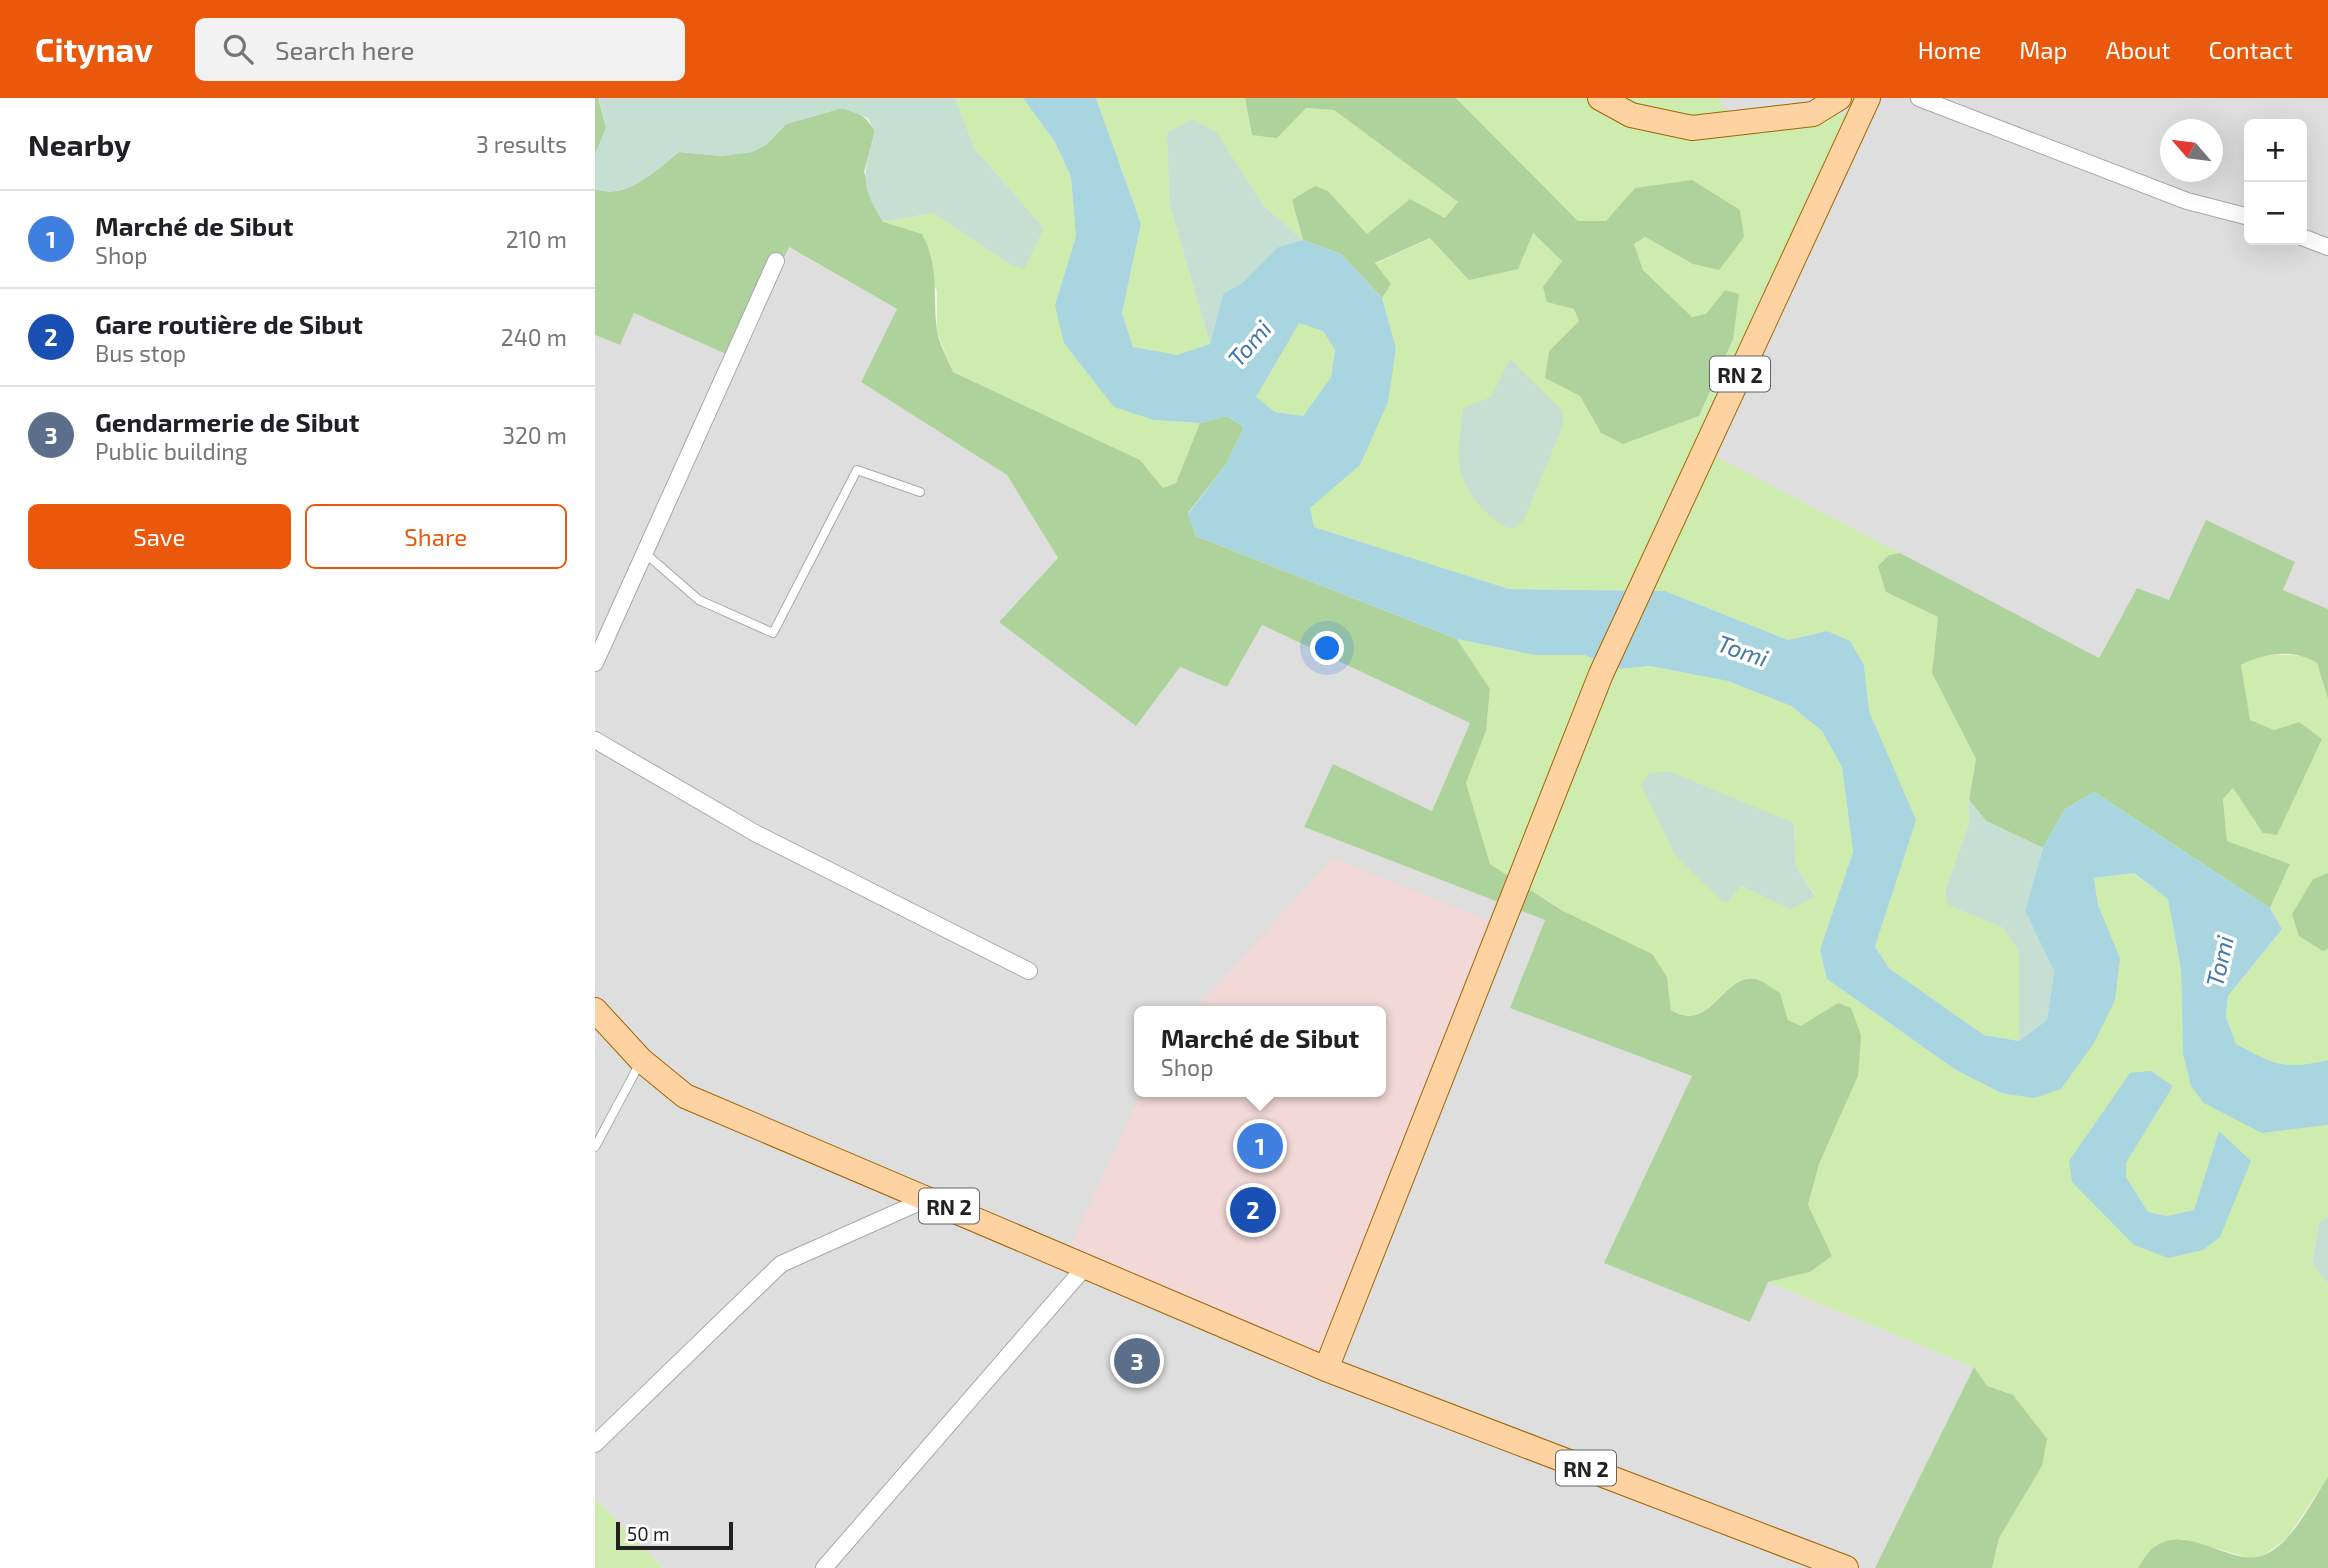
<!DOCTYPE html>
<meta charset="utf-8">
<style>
body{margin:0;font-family:"Exo 2",sans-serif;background:#f2f2f2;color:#202124}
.controls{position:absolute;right:21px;top:21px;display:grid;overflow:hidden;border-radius:10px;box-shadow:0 7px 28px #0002}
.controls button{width:63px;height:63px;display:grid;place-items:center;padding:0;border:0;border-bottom:2px solid #e0e0e0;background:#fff;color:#202124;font:35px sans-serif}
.compass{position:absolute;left:1565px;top:21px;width:63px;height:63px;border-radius:50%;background:#fff;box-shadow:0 7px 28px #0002;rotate:298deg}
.scale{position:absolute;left:21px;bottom:18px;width:117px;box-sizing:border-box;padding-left:7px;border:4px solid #212121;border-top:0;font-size:19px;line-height:24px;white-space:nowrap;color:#212121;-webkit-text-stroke:5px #fff;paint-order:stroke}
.you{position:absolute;left:733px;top:551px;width:24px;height:24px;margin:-18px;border:5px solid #fff;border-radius:50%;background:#1a73e8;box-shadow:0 0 0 10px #1a73e833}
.badge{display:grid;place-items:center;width:46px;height:46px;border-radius:50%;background:#ea580c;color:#fff;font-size:23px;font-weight:700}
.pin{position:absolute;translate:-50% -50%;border:4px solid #fff;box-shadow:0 2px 7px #0006}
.popup{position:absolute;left:539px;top:908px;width:252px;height:91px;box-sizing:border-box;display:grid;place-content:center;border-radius:10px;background:#fff;filter:drop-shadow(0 2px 5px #0005);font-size:23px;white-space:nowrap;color:#757577}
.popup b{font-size:26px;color:#202124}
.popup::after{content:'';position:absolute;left:50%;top:100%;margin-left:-14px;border:14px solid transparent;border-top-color:#fff}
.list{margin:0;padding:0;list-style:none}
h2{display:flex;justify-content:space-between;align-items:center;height:91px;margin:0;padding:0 28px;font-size:30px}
h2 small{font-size:23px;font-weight:400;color:#757577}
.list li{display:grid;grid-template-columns:46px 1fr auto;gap:21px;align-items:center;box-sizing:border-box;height:98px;padding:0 28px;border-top:2px solid #e0e0e0}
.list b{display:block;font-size:26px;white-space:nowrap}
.list p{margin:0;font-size:23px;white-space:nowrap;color:#757577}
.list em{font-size:23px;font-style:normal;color:#757577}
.actions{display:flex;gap:14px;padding:21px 28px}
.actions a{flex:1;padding:16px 0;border:2px solid #ea580c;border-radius:10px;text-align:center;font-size:24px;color:#ea580c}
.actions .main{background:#ea580c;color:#fff}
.icon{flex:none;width:38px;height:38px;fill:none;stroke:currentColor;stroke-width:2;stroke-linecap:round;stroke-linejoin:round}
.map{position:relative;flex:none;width:1733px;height:1470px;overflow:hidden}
header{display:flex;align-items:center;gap:42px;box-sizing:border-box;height:98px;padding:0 35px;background:#ea580c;color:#fff}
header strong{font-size:33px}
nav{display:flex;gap:38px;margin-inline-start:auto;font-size:24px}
.search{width:490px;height:63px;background:#f2f2f2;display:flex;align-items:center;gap:18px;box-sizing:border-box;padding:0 24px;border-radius:10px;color:#757577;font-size:26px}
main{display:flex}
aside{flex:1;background:#fff}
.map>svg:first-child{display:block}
.residential{fill:#dfdede;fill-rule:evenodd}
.commercial{fill:#f2d8d7}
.grass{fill:#ceecae;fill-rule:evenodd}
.forest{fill:#aed29c}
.wetland{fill:#c5e0d2}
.water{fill:#a8d5e0;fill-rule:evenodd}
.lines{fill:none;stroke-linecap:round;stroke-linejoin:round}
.lane-casing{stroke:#a8a8a8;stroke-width:10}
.street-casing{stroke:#a8a8a8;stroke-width:18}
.primary-casing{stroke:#9f6500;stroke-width:26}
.lane{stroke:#fff;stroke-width:8}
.street{stroke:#fff;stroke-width:16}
.primary{stroke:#fed2a1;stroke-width:24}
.labels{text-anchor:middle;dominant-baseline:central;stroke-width:7;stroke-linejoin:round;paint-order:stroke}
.shield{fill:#fff;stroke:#646464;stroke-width:2}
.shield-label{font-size:21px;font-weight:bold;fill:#212121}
.water-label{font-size:24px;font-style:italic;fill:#4478a5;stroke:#fff}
</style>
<header>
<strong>Citynav</strong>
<div class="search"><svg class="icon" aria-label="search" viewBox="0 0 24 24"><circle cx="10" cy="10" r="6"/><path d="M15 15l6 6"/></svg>Search here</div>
<nav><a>Home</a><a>Map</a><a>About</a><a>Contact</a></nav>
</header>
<main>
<aside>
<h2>Nearby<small>3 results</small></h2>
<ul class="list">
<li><span class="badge" style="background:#3f7fe0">1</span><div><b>Marché de Sibut</b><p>Shop</p></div><em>210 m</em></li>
<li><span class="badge" style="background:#1a4fb4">2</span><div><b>Gare routière de Sibut</b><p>Bus stop</p></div><em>240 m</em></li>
<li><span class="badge" style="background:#5c6f8a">3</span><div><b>Gendarmerie de Sibut</b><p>Public building</p></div><em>320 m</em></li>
</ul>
<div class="actions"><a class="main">Save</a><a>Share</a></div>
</aside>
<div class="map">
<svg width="1733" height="1470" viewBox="0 0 1733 1470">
<rect width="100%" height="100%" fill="#f2eee8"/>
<path class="residential" d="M1124,0h609v511l-45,-19 12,-28 -127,38 -31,-12 -38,70 -406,-212 160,-334 -120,18zM1654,26h53v116h-53zM1576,32h42v42h-42z
M193,149l109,62 -36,73 146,93 51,83 -59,64 137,103 44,-58 47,20 35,-62 208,98 -38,88 -99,-46 -29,62 241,93 -34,88 181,68 -87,187 145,59 18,-40 206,85 -99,201h-1212l-68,-70v-1163l25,10 14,-33 101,46zM544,913h242v81h-242z"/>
<path class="commercial" d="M738,760l160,64 -174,440 -249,-115 72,-155h239v-81h-187z"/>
<path class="grass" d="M360,0h68l32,44 16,35 5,59 -21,69 99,115 46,3 -24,60 -13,5 -23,-28 -187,-88 -16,-40v-42l-54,-68 50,-9 78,52 33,-37 -69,-79z
M501,0h149l7,37 54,-27 28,2 125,93 -14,15 -35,-18 -43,34 -39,-43 -36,9 11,40 -39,-34 -47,-72 -47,72 40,138 -33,12 -44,-9 -11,-34 19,-89z
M861,0h263l15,31 120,-17 -160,333 206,108 -11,2 -3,37 52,25 -6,56 44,86 -7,41v23l-24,68 4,14 54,23 16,24v89l-35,-6 -94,-66 -15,-22 40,-127 -46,-109 -5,-46 -37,-34 -39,9 -123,-49 -156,-2 -195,-62 -5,-19 51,-43 36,-117 -14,-50 9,-14 -16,-20 56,-26 102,-5 29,28 -18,26 3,14 27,8 5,12 -30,30 -4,27 35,18 21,37 22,11 102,-154 -19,25 -14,2 -49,-47 -9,-26 11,-7 48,27 -58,-76 -29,34 -28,-1z
M704,224l24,9 12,19 -4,27 -28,39 -28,-4 -20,-15z
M862,541l78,16h49l36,14 30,-3 78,15 63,25 31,25 20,36 11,85 -33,98 7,29 129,91 45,23 119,-135 -22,-53 -4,-27 39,-5 35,26 13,71 2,84 79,78 66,-7v91l-9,6 -7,40 16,22v193l-41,61 -23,17 -14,3 -67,-19 -28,7 -17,22h-146l7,-30 43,-72 -69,-99 -205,-85 42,-10 22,-16 -24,-51 11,-41 39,-88 -20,-73 -37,24 -13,-7 -8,-27c-7,-4 -16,-12 -24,-14 -33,-8 -45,56 -85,31l-4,-33 -177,-113 -24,-81 20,-52 4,-42zM1199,725l2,43 19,29 -24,15 -50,-24zM1577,988l-46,77v14l22,35 19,4 27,-6 25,-78 -16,118 -134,-89z
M1671,556l39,2 12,7 11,36v174l-15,6 10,72 5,-2v111c-45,10 -52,5 -92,-16l-10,-27 2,-21 54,-67 -12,-21 20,-44 -63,-23 -4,-43 10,-10 30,44 36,-110 -25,8 -25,-10 -8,-55z
M0,1400l68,70h-68z"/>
<path class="forest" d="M0,0h3l8,30 -11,27z
M650,0h211l122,123h28l29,-33 57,-8 48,30 4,27 -25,33 -26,-6 -48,-27 -11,7 9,26 49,47 14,-3 19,-24 14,4 -6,45 -34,77 -76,28 -22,-11 -21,-37 -35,-18 4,-27 30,-30 -5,-12 -27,-7 -4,-15 19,-26 -29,-28 -15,36 -49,11 -39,-42 -55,25 16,21 -9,14 -41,-44 -38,-14 -11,-40 23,-14 13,5 39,43 43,-35 35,19 13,-16 -124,-92 -28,-2 -29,30 -25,-3z
M247,10c16,4 24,8 33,23l-11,41 19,50 39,12c18,33 10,63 15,97 2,13 11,28 16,41l187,88 23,28 13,-5 24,-60 27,-7 17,11 -17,36 -39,50 8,23 261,103 33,50 -4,42 -20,52 24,81 73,47 89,43 15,23 4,33c40,25 52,-38 85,-31 8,2 17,10 24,14l8,27 13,6 37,-23 13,5 10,27 -3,41 -39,88 -11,41 24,51 -22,16 -42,10 -18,40 -146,-59 88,-187 -182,-68 35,-88 -241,-93 29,-63 99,47 38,-88 -208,-98 -35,62 -47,-20 -44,59 -137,-104 59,-64 -51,-83 -146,-93 36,-73 -108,-62 -54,111 -101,-45 -14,32 -25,-10v-146c32,11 60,-18 84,-37l44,4 43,-11 20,-21z
M1611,422l89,42 -12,28 45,19v90l-11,-36c-24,-15 -53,-10 -76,2l9,55 24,10 25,-8 23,17 -45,96 -14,-2 -30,-45 -10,11 4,42 63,23 -20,44 -176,-116 -29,17 -22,39 -57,-27 -17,-21 7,-41 -44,-86 6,-56 -52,-25 -8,-26 11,-11 11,-2 199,105 38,-70 32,12z
M1733,775v76l-5,2 -24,-15 -7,-22 21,-35z
M1379,1269l13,19 26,9 34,44 -5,27 -43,72 -7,30h-117z
M1733,1379v91h-190c4,-6 10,-17 16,-21 35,-25 77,21 110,8 29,-12 47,-53 64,-78z"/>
<path class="wetland" d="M3,0h357l20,51 69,79 -20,41 -13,-4 -78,-52 -50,9c-25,-39 -19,-49 -8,-91l-7,-13 -26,-10 -56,16 -20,21 -13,7 -30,4 -44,-4c-24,19 -52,48 -84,37v-34l11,-27z
M598,21l24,14 47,73 39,34 -25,7 -36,36 -19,11 -13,50 -40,-138 -3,-73z
M915,261l51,50 3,14 -40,97 -11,9c-21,-4 -50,-38 -53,-60 -3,-19 1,-42 3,-61l28,-11z
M1076,674l123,51 2,43 19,30 -24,14 -50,-24 -13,16 -7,-2 -46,-45 -34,-70 9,-12z
M1374,702l17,21 57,27 -18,63 29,60 -7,49 -28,21v-89l-16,-24 -55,-23 -3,-14 24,-68z
M1733,1118v68l-16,-21 7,-41z"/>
<path class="water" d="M428,0h73l45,126 -19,89 11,34 44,8 33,-11 13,-50 19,-11 36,-36 25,-7 38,14 41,44 14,50 -8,54 -28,63 -50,43 4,19 195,62 156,2 123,49 39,-9 23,10 14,24 5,46 47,109 -41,127 15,22 94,66 35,6 28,-21 7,-49 -29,-60 18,-63 22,-39 29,-17 176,116 12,21 -54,67 -2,21 10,27c40,21 47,26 92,16v65l-66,8 -58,-30 -13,-17 -8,-32 -2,-84 -13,-71 -34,-26 -40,5 4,27 22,53 -5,42 -21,43 -33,46 -27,9 -33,-5 -45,-23 -129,-91 -7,-29 33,-98 -11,-85 -20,-36 -31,-25 -63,-25 -78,-15 -30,3 -36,-14h-49l-78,-16 -261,-103 -8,-22 39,-51 17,-36 -17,-11 -27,7 -46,-3 -40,-13 -50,-64 -9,-38 21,-69 -5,-59 -16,-35zM704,225l24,8 12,19 -4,27 -28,39 -28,-4 -19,-15z
M1556,973l22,15 -47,77v14l22,35 19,4 27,-6 25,-79 32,30 -31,76 -17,13 -35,8 -34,-13 -62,-63 -3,-21 61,-88z"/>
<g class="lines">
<g class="lane-casing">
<path id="lane" d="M51,456l53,46 74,33 84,-163 63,22
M0,1049l45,-84"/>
</g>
<g class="street-casing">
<path id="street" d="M1324,0l268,103 62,16
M1707,139l26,10
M0,565l181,-402
M0,642l160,93 274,138
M0,1346l186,-180 148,-66
M229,1470l261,-301"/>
</g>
<g class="primary-casing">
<path id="primary" d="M1005,0l31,17 61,13 121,-14 26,-16
M0,912l46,50 44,36 641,273 520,199
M731,1271l275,-695 267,-576"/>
</g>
<use href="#lane" class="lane"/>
<use href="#street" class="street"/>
<use href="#primary" class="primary"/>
</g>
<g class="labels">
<g class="shield">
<rect x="1115" y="258.5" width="60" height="35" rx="5"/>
<rect x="324" y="1090.5" width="60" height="35" rx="5"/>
<rect x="961" y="1352.5" width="60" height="35" rx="5"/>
</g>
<g class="shield-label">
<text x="1145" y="276">RN 2</text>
<text x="354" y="1108">RN 2</text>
<text x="991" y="1370">RN 2</text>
</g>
<g class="water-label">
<text transform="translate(654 245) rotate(-49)">Tomi</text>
<text transform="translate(1148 552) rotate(19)">Tomi</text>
<text transform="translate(1624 863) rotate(-77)">Tomi</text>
</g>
</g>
</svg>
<div class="controls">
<button>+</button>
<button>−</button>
</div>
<svg class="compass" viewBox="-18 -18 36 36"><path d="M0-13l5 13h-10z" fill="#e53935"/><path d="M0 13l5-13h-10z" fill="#757577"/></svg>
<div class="scale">50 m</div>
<div class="you"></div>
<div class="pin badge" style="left:665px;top:1048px;background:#3f7fe0">1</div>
<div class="popup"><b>Marché de Sibut</b>Shop</div>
<div class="pin badge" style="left:658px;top:1112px;background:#1a4fb4">2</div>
<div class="pin badge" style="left:542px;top:1263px;background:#5c6f8a">3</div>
</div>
</main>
